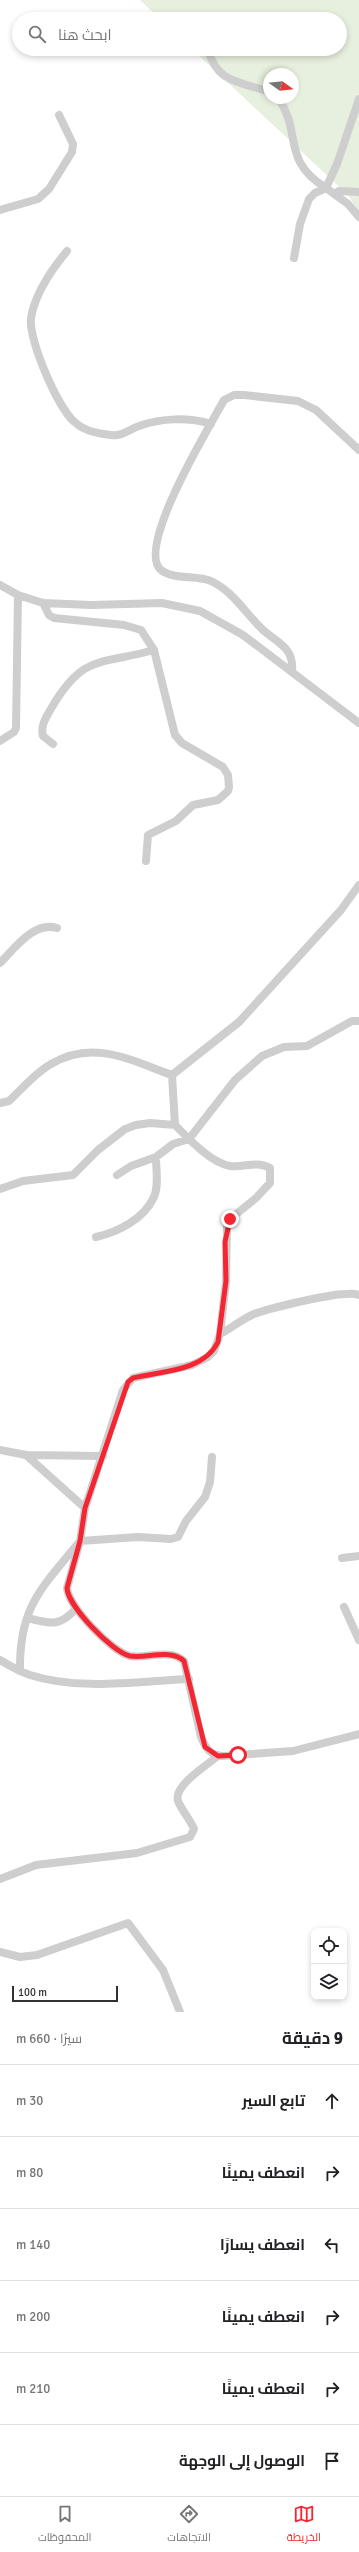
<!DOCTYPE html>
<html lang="ar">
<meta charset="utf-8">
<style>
body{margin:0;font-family:Signika,Cairo,sans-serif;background:#f6f6f6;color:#202124;direction:rtl}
.controls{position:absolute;right:12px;bottom:12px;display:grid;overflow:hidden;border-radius:8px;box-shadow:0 2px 6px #0003}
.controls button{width:36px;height:36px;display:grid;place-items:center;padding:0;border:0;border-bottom:1px solid #e0e0e0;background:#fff;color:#202124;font:20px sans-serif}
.compass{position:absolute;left:263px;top:68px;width:36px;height:36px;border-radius:50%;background:#fff;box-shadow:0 2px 6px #0003;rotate:105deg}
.scale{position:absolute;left:12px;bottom:10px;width:106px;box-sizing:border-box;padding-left:4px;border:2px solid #313131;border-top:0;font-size:11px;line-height:14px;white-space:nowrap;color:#313131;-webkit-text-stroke:3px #fff;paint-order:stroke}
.stop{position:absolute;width:12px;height:12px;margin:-9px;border:3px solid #f52632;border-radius:50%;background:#fff}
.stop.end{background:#f52632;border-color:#fff;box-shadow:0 1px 4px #0008}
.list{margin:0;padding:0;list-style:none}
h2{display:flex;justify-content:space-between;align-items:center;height:52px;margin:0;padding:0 16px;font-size:17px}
h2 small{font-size:13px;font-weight:400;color:#757577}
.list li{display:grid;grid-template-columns:26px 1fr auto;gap:12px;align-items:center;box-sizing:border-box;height:72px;padding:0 16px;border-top:1px solid #e0e0e0}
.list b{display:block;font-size:15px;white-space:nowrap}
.list em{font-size:13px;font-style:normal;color:#757577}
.icon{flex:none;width:22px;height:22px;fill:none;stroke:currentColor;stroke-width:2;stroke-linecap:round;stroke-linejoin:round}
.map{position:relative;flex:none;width:359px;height:2012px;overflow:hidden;direction:ltr}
.search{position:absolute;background:#fff;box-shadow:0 2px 6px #0003;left:12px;right:12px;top:12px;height:44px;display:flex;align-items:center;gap:10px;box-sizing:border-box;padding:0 14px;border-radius:22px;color:#757577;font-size:15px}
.sheet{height:484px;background:#fff}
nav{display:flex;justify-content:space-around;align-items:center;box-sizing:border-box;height:56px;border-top:1px solid #e0e0e0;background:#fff;font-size:11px;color:#757577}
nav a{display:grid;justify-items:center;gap:2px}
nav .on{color:#f52632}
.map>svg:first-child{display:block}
.green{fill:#e7efde;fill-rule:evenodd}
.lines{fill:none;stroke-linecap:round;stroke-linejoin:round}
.minor{stroke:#cecece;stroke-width:8}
.route{stroke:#f52632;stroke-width:5}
</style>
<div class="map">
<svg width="359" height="2012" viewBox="0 0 359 2012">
<rect width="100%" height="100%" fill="#fff"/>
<path class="green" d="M140,0h219v212l-11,-17 -156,-146h148v-30h-180zM269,74h24v24h-24z"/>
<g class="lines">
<path class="minor" d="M208,49c9,35 32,32 61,43
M278,98c25,35 2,61 48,90l11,-24 22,-65
M335,193l4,-2 20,1
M0,210l38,-11 11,-10 23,-37 1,-8 -14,-29
M67,251c-15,18 -32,43 -36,67 -3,21 28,94 46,106 8,7 24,10 34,11 10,2 19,-6 28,-9 22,-8 50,-9 72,-2
M294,258l6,-34 9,-25 6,-6 11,-5 22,16 11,13
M0,585l18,10 25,8 48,2 71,-2 38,8 43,24 116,88
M43,603l6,12 5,3 70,7 17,5 13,20 21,85 7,8 41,24 5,8 1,12 -1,4 -10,9 -25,5 -17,16 -28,14 -2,26
M292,671c2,-23 -13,-27 -29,-41 -18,-17 -29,-38 -52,-49 -15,-6 -37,-1 -50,-11 -26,-22 49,-144 63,-170l10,-5h10l54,6 18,9 43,40
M0,741l14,-9 2,-4 2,-133
M53,744l-10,-8c-3,-11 4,-20 9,-29 32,-54 49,-42 102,-57
M0,963c15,-15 34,-42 57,-35
M172,1075l3,50c14,14 35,37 55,41 14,2 27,-6 40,2v15l-14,15 -26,21 -3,8 -1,54 -6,53 -6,17 -6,6 -16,8 -59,13 -10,12 -38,118 -5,33 -13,47c1,18 45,64 63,68 16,3 41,-8 54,5l17,76c5,12 9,18 22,19l70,-5 66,-17
M172,1075l67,-53 102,-112 18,-25
M0,1103l9,-2c13,-12 26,-28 42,-37 42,-25 79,-4 121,11
M117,1175l14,-9 25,-9 17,-13 16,-5 46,-59 27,-24 22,-9 23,-1 45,-25h7
M0,1189l23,-8 50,-6 25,-25 27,-21 11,-4 14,-2 25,2
M96,1237c22,-5 48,-18 58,-40 5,-11 2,-28 2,-40
M220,1334c12,-6 22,-15 34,-20 17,-6 91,-25 105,-19
M0,1450l26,5 77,1
M26,1455l59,53
M342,1558l17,-2
M344,1607l15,33
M27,1618c23,5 31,10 49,-9
M0,1660c10,6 19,11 30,15 50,16 108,6 159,4
M20,1671c-1,-65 22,-83 60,-130l58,-4 33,2 7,-2 8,-16 19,-24 5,-15 2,-25
M0,1879l36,-14 101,-12 53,-16 4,-8c-4,-10 -12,-18 -16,-28 -5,-15 29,-36 40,-45
M0,1952l20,5 17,-2 91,-32 35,47 17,42"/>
</g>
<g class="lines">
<path class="route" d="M230,1219l-5,23 1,39 -8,61c-15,30 -57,29 -85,36l-5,4 -43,126 -5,33 -13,47c1,18 45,64 63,68 16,3 41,-8 54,5l21,86 13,9 20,-1"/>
</g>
</svg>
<div class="controls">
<button><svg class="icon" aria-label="locate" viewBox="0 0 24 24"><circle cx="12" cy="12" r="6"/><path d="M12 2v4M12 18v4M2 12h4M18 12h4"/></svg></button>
<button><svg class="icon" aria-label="layers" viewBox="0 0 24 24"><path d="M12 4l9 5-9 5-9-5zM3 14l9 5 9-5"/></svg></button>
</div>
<svg class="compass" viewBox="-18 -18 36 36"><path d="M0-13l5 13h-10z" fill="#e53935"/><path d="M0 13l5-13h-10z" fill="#757577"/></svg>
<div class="scale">100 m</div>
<div class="stop" style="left:238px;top:1755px"></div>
<div class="stop end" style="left:230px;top:1219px"></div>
<div class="search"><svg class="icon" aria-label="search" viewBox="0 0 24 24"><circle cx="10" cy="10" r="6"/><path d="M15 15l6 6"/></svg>ابحث هنا</div>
</div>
<section class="sheet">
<h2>9 دقيقة<small>سيرًا · 660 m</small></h2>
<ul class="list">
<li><svg class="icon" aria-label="ahead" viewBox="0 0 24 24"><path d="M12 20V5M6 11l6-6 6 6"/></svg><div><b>تابع السير</b></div><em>30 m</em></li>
<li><svg class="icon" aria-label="right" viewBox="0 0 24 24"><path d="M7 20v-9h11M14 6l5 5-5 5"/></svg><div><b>انعطف يمينًا</b></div><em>80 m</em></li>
<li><svg class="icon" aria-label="left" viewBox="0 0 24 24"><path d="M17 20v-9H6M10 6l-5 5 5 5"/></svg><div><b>انعطف يسارًا</b></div><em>140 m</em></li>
<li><svg class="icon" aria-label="right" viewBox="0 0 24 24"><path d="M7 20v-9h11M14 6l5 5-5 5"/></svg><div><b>انعطف يمينًا</b></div><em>200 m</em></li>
<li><svg class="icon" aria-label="right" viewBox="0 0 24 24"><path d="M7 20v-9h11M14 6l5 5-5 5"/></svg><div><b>انعطف يمينًا</b></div><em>210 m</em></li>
<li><svg class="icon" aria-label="arrive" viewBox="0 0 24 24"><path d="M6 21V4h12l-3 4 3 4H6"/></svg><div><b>الوصول إلى الوجهة</b></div></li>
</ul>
</section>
<nav>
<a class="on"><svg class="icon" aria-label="map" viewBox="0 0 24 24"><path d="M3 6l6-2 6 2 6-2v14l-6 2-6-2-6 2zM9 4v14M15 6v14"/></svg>الخريطة</a>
<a><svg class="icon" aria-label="directions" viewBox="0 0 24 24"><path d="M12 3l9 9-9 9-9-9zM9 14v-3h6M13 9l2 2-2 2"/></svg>الاتجاهات</a>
<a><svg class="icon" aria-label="saved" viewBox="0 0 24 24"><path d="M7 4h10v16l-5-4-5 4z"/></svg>المحفوظات</a>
</nav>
